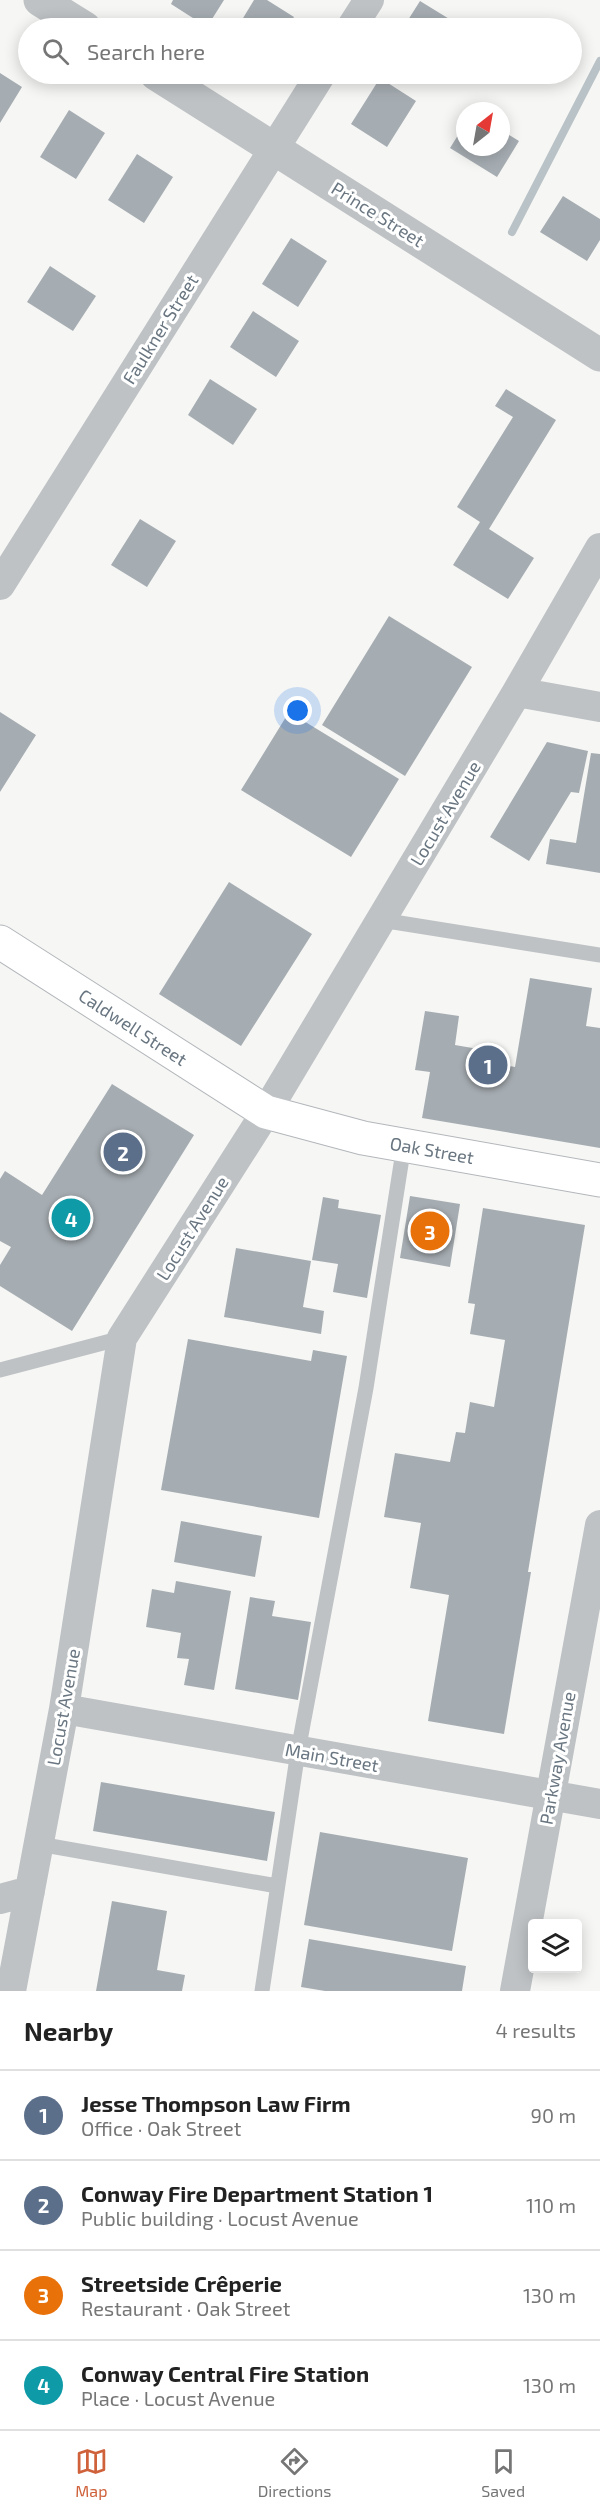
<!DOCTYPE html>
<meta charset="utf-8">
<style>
body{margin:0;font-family:"Exo 2",sans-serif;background:#f6f6f6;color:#222}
.controls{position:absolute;right:18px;bottom:18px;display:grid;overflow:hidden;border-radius:6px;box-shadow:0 3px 15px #0003}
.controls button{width:54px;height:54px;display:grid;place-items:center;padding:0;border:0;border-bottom:2px solid #e0e0e0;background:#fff;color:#222;font:30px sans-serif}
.compass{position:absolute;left:456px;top:102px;width:54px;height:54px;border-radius:50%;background:#fff;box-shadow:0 3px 15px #0003;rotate:31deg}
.you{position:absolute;left:298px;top:711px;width:21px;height:21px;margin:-15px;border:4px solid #fff;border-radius:50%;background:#1a73e8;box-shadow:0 0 0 9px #1a73e833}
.badge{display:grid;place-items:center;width:39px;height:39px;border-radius:50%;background:#cf623b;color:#fff;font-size:20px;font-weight:700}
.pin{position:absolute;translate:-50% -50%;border:3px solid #fff;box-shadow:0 2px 6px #0006}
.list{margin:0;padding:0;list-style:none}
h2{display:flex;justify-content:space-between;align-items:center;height:78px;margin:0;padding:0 24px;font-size:26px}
h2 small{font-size:20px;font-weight:400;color:#767676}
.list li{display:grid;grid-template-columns:39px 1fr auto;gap:18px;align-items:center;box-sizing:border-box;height:90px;padding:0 24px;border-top:2px solid #e0e0e0}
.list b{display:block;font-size:22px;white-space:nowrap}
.list p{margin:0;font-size:20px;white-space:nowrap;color:#767676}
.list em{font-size:20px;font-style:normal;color:#767676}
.icon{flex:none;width:33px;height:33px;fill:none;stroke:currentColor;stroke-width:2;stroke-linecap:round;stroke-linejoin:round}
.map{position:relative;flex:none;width:600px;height:1991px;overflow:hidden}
.search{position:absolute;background:#fff;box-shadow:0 3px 15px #0003;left:18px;right:18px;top:18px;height:66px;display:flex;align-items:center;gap:15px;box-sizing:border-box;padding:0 21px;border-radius:33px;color:#767676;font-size:22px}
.sheet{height:438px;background:#fff}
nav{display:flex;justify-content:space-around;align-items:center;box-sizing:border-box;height:84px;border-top:2px solid #e0e0e0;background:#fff;font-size:16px;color:#767676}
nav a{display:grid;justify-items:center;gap:3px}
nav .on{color:#cf623b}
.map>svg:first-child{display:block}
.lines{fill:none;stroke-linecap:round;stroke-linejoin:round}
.stream{stroke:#b9c2c6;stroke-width:8}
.building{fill:#a6adb2}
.secondary-casing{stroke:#b3b7bb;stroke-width:35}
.service{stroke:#bec2c5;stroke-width:15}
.minor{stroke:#bec2c5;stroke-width:30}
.tertiary{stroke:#bec2c5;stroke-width:33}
.secondary{stroke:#fff;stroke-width:33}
.labels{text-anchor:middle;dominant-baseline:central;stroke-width:6;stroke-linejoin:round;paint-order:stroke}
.street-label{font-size:18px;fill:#697681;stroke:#fff}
</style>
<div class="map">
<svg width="600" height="1991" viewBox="0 0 600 1991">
<rect width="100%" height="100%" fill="#f6f6f4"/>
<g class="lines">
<path class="stream" d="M512,232l88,-171"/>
</g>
<path class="building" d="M173,0h51l-17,27 -36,-23z
M254,0h13l27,17 -7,11h-50z
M420,1l44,27h-61z
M0,73l22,14 -22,36z
M380,78l36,23 -29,46 -36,-23z
M69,110l36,23 -29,46 -36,-22z
M465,124v23h36v-17l18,11 -22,36 -47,-29z
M137,154l36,23 -29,46 -36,-23z
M563,196l37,23v21l-13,21 -47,-29z
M291,238l36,23 -29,46 -36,-23z
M50,266l46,30 -23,35 -46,-29z
M253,311l46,30 -23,36 -46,-30z
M210,379l47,30 -24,36 -45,-30z
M506,389l50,31 -67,109 45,29 -26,41 -55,-34 27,-43 -23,-15 56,-90 -18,-11z
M140,519l36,22 -29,46 -36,-22z
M389,616l83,51 -67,109 -83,-51z
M0,712l36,23 -36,57z
M289,712l110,67 -48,78 -110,-67z
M547,742l41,9 -9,42 -8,-1 -42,69 -39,-24z
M591,753l9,1v119l-54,-9 4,-25 26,4z
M229,882l83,52 -71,112 -82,-52z
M530,978l62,10 -6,38 14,2v120l-178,-30 8,-46 -15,-2 10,-59 34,5 -4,29 29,5 -2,11 33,6z
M112,1084l82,51 -122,196 -72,-45v-21l11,-18 -11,-6v-62l5,-8 37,24z
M410,1196l50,8 -10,63 -50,-9z
M323,1197l16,3 -1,8 43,7 -14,83 -34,-6 5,-28 -26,-4z
M483,1208l102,17 -57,347h3l-27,162 -76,-13 21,-126 -39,-7 11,-65 -37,-6 11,-64 55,9 6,-30 9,1 5,-31 24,5 11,-67 -35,-6 5,-30 -7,-1z
M236,1248l75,13 -8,46 21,4 -3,23 -97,-17z
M188,1339l123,22 2,-11 34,6 -28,162 -158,-28z
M181,1521l81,15 -7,41 -81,-15z
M176,1581l55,10 -17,99 -30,-5 5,-26 -12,-1 4,-25 -35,-6 6,-38 22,4z
M250,1597l25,4 -3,15 39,6 -13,78 -63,-11z
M101,1782l174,30 -8,49 -174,-30z
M320,1832l148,26 -16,93 -148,-26z
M112,1901l55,10 -10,59 28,5 -3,16h-86z
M309,1939l157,27 -4,25h-137l-24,-4z"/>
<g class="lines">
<g class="secondary-casing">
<path id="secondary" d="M0,942l266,170 97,26 237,42"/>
</g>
<path class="service" d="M381,920l219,35
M0,1370l122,-32
M39,1844l238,42
M262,1991l36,-240 68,-363 38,-243"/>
<path class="minor" d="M351,28l18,-28
M0,585l321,-511
M517,692l83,15
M64,1709l536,95
M0,1899l30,-8
M11,1991l53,-282 58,-371 144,-226 251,-420 83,-144
M515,1991l85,-466"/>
<path class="tertiary" d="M40,0l45,28
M156,74l444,281"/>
<use href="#secondary" class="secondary"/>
</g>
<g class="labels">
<g class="street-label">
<text transform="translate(378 214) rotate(32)">Prince Street</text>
<text transform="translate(160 329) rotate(-58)">Faulkner Street</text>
<text transform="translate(445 813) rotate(-59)">Locust Avenue</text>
<text transform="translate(133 1027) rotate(33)">Caldwell Street</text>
<text transform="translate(432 1150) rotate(10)">Oak Street</text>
<text transform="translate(192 1228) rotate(-58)">Locust Avenue</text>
<text transform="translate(63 1707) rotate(-80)">Locust Avenue</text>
<text transform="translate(332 1757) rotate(10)">Main Street</text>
<text transform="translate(557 1758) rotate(-80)">Parkway Avenue</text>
</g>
</g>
</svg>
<div class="controls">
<button><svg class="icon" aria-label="layers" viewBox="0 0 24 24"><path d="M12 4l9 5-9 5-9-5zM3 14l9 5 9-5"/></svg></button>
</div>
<svg class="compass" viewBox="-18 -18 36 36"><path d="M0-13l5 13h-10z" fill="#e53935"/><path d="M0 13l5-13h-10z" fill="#767676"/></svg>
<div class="you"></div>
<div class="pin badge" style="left:488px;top:1065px;background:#5c6f8a">1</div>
<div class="pin badge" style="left:123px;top:1152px;background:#5c6f8a">2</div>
<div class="pin badge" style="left:430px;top:1231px;background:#e8710a">3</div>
<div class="pin badge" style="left:71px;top:1218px;background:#0f9aa8">4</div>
<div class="search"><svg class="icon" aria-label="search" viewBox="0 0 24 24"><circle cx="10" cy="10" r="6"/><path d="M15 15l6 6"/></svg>Search here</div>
</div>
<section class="sheet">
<h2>Nearby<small>4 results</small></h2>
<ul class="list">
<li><span class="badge" style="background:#5c6f8a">1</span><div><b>Jesse Thompson Law Firm</b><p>Office · Oak Street</p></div><em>90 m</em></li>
<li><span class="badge" style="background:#5c6f8a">2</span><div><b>Conway Fire Department Station 1</b><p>Public building · Locust Avenue</p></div><em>110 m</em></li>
<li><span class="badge" style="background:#e8710a">3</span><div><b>Streetside Crêperie</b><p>Restaurant · Oak Street</p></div><em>130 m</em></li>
<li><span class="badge" style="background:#0f9aa8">4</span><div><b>Conway Central Fire Station</b><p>Place · Locust Avenue</p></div><em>130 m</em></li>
</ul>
</section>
<nav>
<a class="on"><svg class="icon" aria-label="map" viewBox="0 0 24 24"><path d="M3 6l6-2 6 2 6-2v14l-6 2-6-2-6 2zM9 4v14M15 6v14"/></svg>Map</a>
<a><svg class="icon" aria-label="directions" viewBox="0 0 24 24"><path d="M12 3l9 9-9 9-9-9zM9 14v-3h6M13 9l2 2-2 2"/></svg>Directions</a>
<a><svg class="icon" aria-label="saved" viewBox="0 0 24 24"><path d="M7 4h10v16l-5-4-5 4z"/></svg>Saved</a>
</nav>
